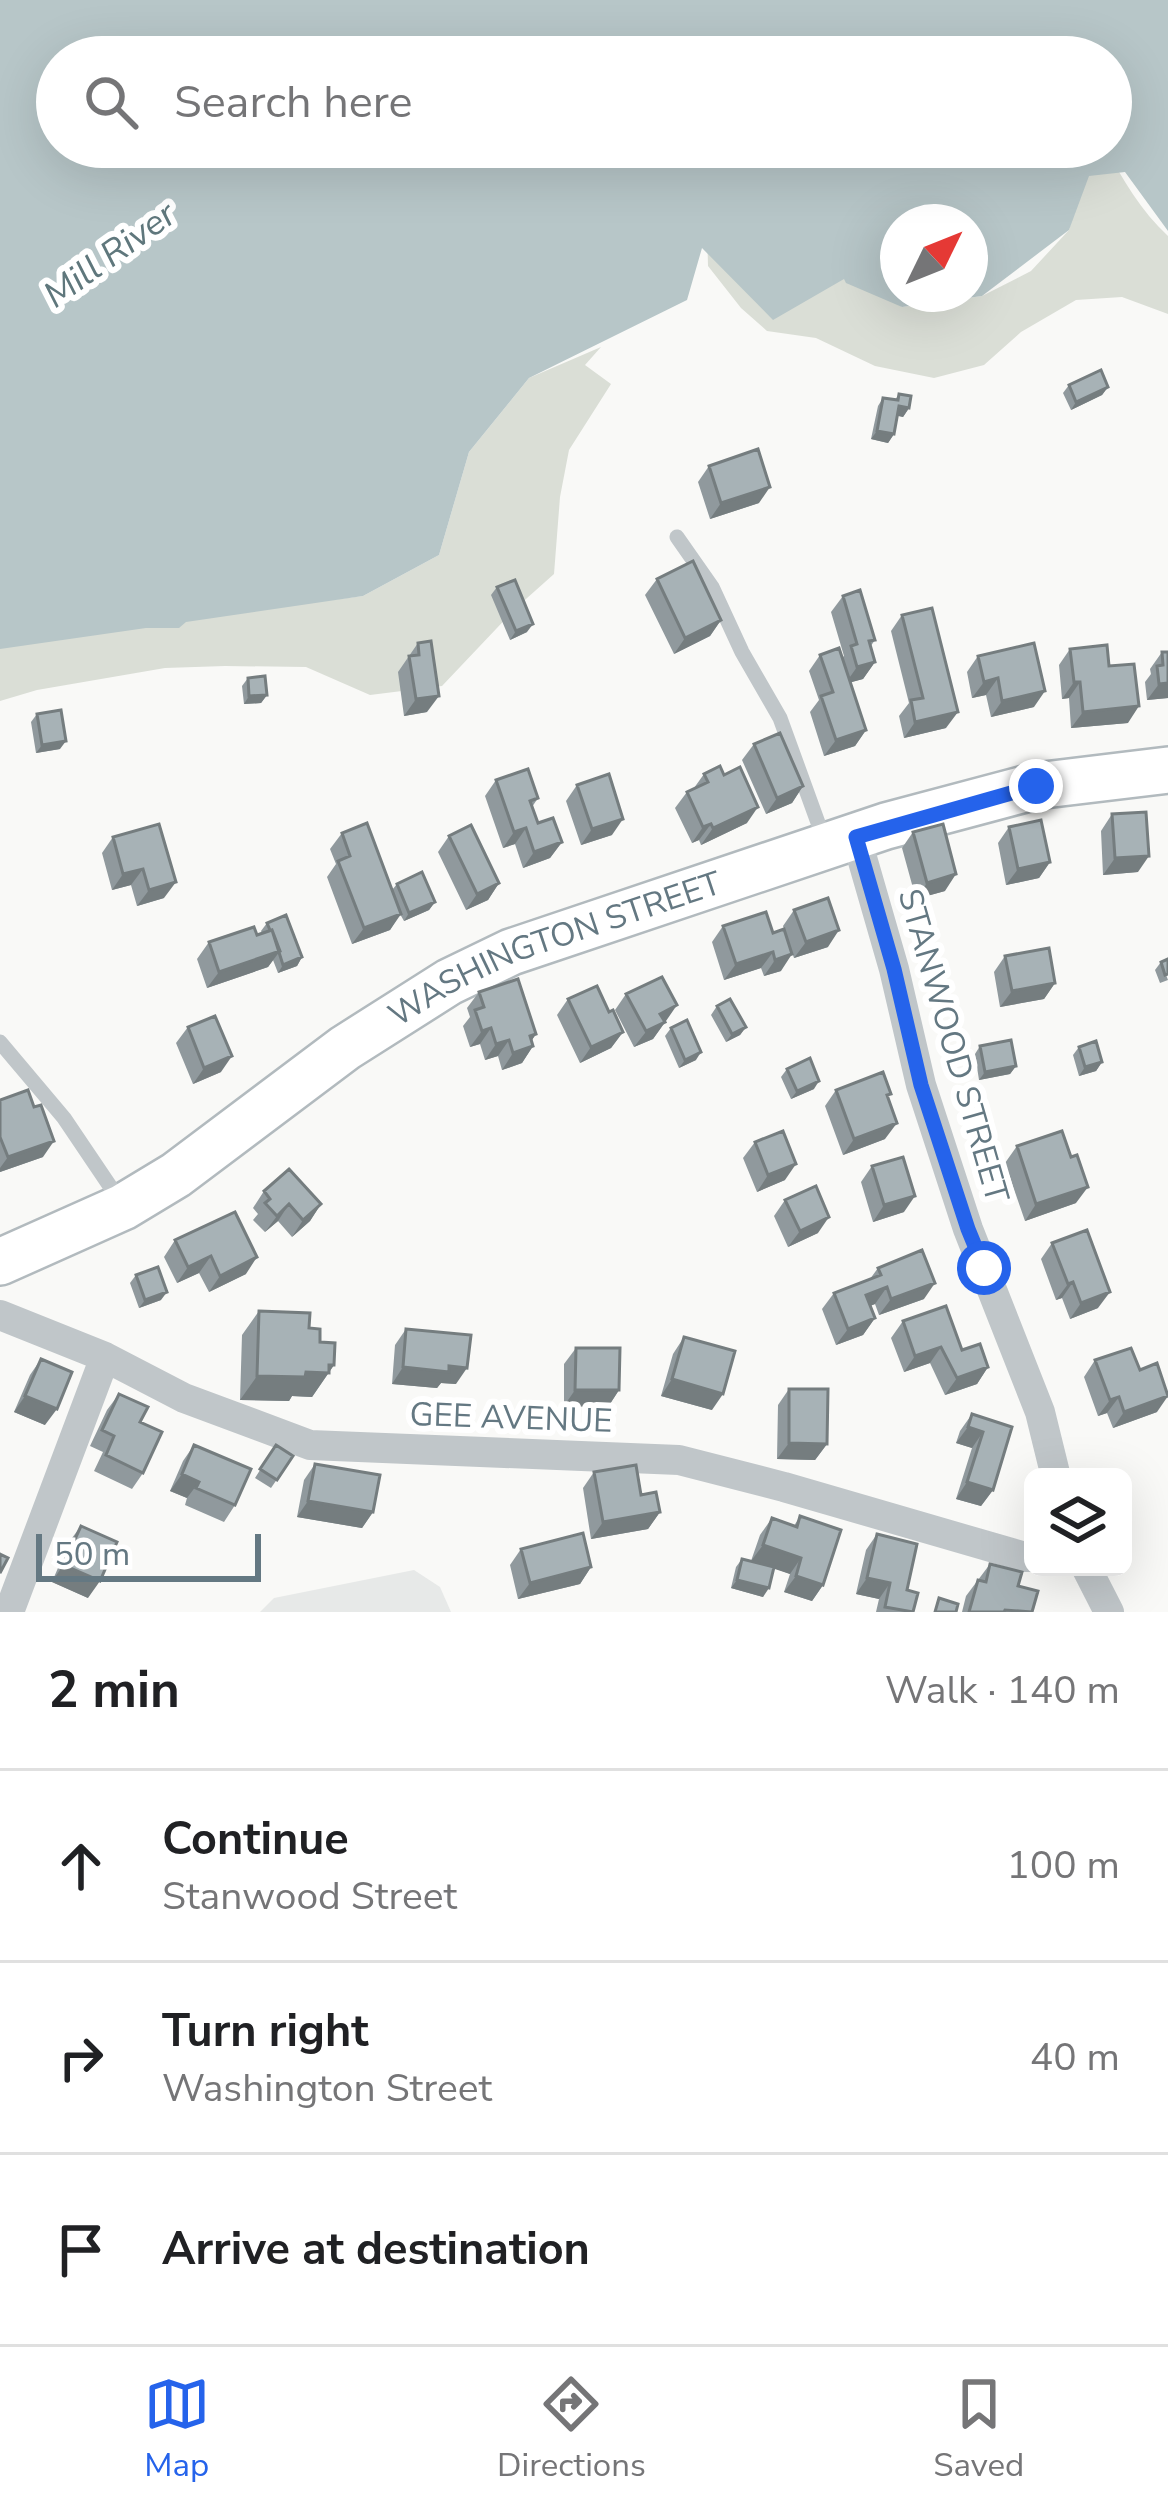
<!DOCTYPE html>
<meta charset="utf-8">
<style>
body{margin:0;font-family:"Nunito Sans",sans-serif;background:#f2f2f2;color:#202124}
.controls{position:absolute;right:36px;bottom:36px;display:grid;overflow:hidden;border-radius:18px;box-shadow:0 12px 48px #0002}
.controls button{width:108px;height:108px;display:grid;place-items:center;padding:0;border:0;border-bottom:3px solid #e0e0e0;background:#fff;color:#202124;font:60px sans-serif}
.compass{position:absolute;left:880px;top:204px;width:108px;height:108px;border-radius:50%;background:#fff;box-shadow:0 12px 48px #0002;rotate:47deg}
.scale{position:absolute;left:36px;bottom:30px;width:225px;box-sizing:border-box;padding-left:12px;border:6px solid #647882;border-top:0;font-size:33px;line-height:42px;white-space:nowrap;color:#647882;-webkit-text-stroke:9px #fff;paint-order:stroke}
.stop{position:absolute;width:36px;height:36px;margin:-27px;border:9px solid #2563eb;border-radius:50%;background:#fff}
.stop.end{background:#2563eb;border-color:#fff;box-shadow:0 3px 12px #0008}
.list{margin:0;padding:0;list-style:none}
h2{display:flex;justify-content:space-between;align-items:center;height:156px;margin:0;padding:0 48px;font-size:51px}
h2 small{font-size:39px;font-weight:400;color:#757577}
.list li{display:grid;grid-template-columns:78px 1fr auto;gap:36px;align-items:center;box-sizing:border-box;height:192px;padding:0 48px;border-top:3px solid #e0e0e0}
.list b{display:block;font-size:45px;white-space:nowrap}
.list p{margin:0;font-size:39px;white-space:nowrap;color:#757577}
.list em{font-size:39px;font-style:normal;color:#757577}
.icon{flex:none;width:66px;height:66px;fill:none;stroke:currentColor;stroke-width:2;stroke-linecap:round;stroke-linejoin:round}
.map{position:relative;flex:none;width:1168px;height:1612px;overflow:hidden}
.search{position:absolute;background:#fff;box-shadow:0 12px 48px #0002;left:36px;right:36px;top:36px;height:132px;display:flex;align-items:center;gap:30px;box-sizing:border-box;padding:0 42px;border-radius:66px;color:#757577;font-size:45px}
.sheet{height:732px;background:#fff}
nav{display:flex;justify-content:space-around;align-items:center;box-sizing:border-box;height:168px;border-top:3px solid #e0e0e0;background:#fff;font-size:33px;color:#757577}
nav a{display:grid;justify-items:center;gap:6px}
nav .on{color:#2563eb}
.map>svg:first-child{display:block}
.built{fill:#e7e9e8}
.green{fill:#daded6}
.water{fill:#b7c6c8;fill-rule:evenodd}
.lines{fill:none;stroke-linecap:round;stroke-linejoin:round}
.secondary-casing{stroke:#b2babe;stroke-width:50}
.lane{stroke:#c0c6c9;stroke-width:15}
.street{stroke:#c0c6c9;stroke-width:30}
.secondary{stroke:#fff;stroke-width:45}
.wall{fill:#90999d}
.shaded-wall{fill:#757d7f}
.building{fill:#a7b2b6;stroke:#757d7f;stroke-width:3}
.route{stroke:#2563eb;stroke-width:15}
.labels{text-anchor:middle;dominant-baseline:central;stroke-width:12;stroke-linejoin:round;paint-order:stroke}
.street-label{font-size:33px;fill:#647882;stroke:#fff}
.water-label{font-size:36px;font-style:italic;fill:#5f777c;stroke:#fff}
</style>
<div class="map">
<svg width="1168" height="1612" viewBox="0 0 1168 1612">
<rect width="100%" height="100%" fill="#f9f9f7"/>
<path class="built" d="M414,1570l26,17 11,25h-191l14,-14z"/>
<path class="green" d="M1105,147c18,33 36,64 63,89v78l-46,-17 -46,3 -55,32 -37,33 -50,13 -59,-12 -59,-28 -49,-7 -26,-23 -33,-42 -1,-37 49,-30 146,108 80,-11 49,-25 38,-41 16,-61z
M601,347l-16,18 26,19 -42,66 -9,47 -6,77 -37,33 -75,79 -72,9 -64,-28 -81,-1 -60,2 -128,22 -37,11v-60l363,-45 76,-41 30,-103 60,-74z"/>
<path class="water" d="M0,0h1168v231l-43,-59 -36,4 -20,54 -87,66 -80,11 -56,-24 -2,-4 -71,41 -71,-72 -15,52 -158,78 -60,74 -30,103 -76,41 -177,26 -7,6h-33l-146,21zM57,57h1054v90h-1054zM898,222h72v72h-72z"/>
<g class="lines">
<g class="secondary-casing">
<g id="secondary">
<path id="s1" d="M0,1262l123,-55 53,-32 169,-127 104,-66 62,-30 375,-126 150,-40 132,-16"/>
</g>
</g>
<path class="lane" d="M677,537l35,50 30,65 38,66 45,124
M0,1042l64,76 58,86"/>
<path class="street" d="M856,837l38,132 27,116 47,144 72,183 16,65
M0,1315l105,42 79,41 126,47 369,15 105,27 241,70h8
M1086,1567l23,45
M9,1612l96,-255"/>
<use href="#secondary" class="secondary"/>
</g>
<path class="wall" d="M1069,385l39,2 -6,8 -31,15 -8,-17z
M899,394l10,14 -6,9 -6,-2 -3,19 -6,9 -17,-4 7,-33 5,-8 12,2z
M709,466l50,37 -49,16 -12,-37z
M657,579l64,41 -11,16 -36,18 -29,-59z
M497,587l30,45 -17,8 -19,-45z
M843,596l32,44 -5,7 5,15 -12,17 -12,3 15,48 -11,16 -31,10 -14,-44 9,-12 -10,-29 11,-16 22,3 2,-2 -13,-44z
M902,615l44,113 -42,10 -5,-22 10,-13 -18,-72z
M418,643l9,69 -23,4 -6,-44z
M1070,649l39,17 19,57 -57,5 -2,-30 -7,1 -3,-34z
M1162,652h6v46l-21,2 -2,-18 6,-8 -1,-5z
M978,656l56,51 -43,10 -5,-22 -14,3 -5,-26z
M248,678l19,17 -6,8 -17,1 -2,-18z
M37,714l23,35 -24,4 -5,-31z
M754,744l49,42 -11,17 -26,11 -24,-54z
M704,774l43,49 -46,22 -2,-5 -7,3 -17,-35 12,-16 7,-4z
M496,780l42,18 -6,9 6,16 24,19 -12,16 -27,10 -8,-24 -12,4 -18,-52z
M577,785l35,50 -31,10 -15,-44z
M1112,814l26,58 -35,3 -2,-44z
M159,824l5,74 -27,8 -6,-21 -19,5 -10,-37 11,-16z
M1009,827l41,35 -11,16 -33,7 -8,-42z
M913,832l32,59 -29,8 -14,-51z
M342,833l50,57 5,-6 38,18 -6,8 -25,11 -4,-7 -10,16 -38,14 -25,-67 9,-13 -6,-15z
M449,836l50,47 -11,17 -22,10 -28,-58z
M794,910l34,37 -34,11 -11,-32z
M766,912l15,59 -17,5 -3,-8 -37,12 -12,-38 11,-16z
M267,923l35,34 -5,9 -19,7 -5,-13 -5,7 -61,21 -10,-29 12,-17 48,-7 5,-2 -1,-2z
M1005,956l50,27 -11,16 -44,8 -6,-35z
M1161,962l7,18 -8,3 -5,-13z
M479,992l57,42 -5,7 2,5 -11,17 -20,7 -4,-14 -13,4 -5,-16 -10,3 -7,-21 7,-9 -3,-9z
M626,994l40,27 -13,18 -19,8 -19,-37z
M568,999l41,13 14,20 -12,16 -31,15 -23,-48z
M717,1006l29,21 -6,8 -14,7 -15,-27z
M188,1027l33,45 -28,12 -17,-41z
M671,1028l25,32 -17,8 -14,-32z
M980,1046l36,20 -6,8 -31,6 -4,-26z
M1079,1047l23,15 -6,9 -17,5 -6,-21z
M787,1069l27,20 -23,10 -10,-22z
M836,1090l52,9 -3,40 -42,16 -18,-49z
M0,1100l43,57 -43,15z
M755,1142l30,38 -28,12 -14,-34z
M1017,1146l59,57 -51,18 -20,-58z
M872,1166l32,46 -31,10 -12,-40z
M264,1191l57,13 -11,17 -18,16 -14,-16 -13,11 -12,-12 5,-6 -5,-6z
M785,1200l33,33 -30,14 -14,-31z
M175,1240l71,34 -37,18 -10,-19 -22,10 -13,-26z
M1052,1243l46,65 -28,11 -8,-21 -6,2 -15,-41z
M878,1268l46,31 -45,16 -4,-11 -5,2 5,12 -12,17 -27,10 -14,-36 12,-16 36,-14z
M136,1275l25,25 -22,8 -9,-25z
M259,1311l50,17 11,14 14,23 -22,32 -20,-1 -3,5 -49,-1 2,-65z
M903,1321l59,29 26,17 -11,17 -32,11 -15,-32 -26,9 -13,-34z
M406,1329l50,55 -15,-1 -4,5 -45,-4 3,-39z
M684,1337l28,73 -51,-14 12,-42z
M576,1348l43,42 -11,17 -44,-1v-42z
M41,1359l4,66 -31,-13 16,-37z
M1095,1360l62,52 -44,16 -6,-15 -9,3 -14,-39z
M789,1389l38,55 -12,16 -38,-1 1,-54z
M119,1394l21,28 3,51 -11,16 -38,-18 9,-19 -13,-6 17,-36z
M972,1414l40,13 -19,63 -12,16 -25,-7 16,-51 -16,-5 4,-12z
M194,1445l41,60 -11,17 -39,-17 2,-7 -17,-7 13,-30z
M276,1445l17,11 -22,32 -16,-10z
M315,1464l58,48 -11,16 -65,-11 7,-37z
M594,1472l66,40 -12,17 -57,10 -8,-51z
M800,1516l23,69 -11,16 -28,-9 6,-18 -16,-6 -11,29 -32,-9 5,-21 6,-8 9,2 9,-26 12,-17 22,8z
M81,1526l7,72 -36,-16 17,-40z
M877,1534l30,56 6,22h-37l3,-13 -23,-5 10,-44z
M521,1549l70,18 -11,17 -62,15 -8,-34z
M990,1564l28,22 14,26h-70l4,-16z"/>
<path class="shaded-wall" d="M1108,387l-6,8 -31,15 5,-8z
M899,406l10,2 -6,9 -10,-2z
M877,431l17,3 -6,9 -17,-4z
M770,487l-11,16 -49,16 11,-16z
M721,620l-11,16 -36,18 11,-16z
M533,624l-6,8 -17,8 6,-9z
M875,662l-12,17 -18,5 12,-17z
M998,678l-12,17 -14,3 12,-16z
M1074,682h6l-11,16 -7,1z
M1168,683v15l-21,2 12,-16z
M1045,691l-11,16 -43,10 11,-16z
M267,695l-6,8 -17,1 5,-8z
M439,696l-12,16 -23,4 12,-17z
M1139,706l-11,17 -57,5 12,-16z
M958,712l-12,16 -42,10 11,-16z
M866,730l-11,16 -31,10 12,-16z
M66,741l-6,8 -24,4 6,-8z
M803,786l-11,17 -26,11 11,-16z
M758,807l-11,16 -46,22 12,-17z
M623,819l-11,16 -31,10 11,-16z
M711,824l-12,16 -7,3 11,-16z
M526,828l-11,16 -12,4 11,-16z
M562,842l-12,16 -27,10 11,-16z
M1149,856l-11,16 -35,3 12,-17z
M1050,862l-11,16 -33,7 12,-16z
M143,869l-12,16 -19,5 11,-16z
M956,874l-11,17 -29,8 11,-16z
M176,882l-12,16 -27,8 12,-16z
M499,883l-11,17 -22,10 11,-16z
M435,902l-6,8 -25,11 5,-8z
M401,914l-11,16 -38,14 12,-16z
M839,930l-11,17 -34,11 12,-16z
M280,951l-12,16 -61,21 12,-16z
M773,952l-12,16 -37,12 12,-16z
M792,954l-11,17 -17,5 11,-16z
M302,957l-5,9 -19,7 5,-8z
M1055,983l-11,16 -44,8 12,-16z
M677,1005l-11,16 -11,6 10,-5 -12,17 -19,8 26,-33z
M746,1027l-6,8 -14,7 6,-8z
M491,1028l-11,16 -10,3 12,-16z
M623,1032l-12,16 -31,15 11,-16z
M536,1034l-10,15 7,-3 -11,17 -20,7 11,-17 17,-17z
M509,1040l-11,16 -13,4 11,-16z
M701,1052l-5,8 -17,8 6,-8z
M232,1056l-11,16 -28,12 11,-16z
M1102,1062l-6,9 -17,5 6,-9z
M1016,1066l-6,8 -31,6 6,-8z
M819,1081l-5,8 -23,10 6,-8z
M897,1123l-12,16 -42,16 11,-16z
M54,1141l-11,16 -43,15v-4l8,-11z
M796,1164l-11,16 -28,12 11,-17z
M1088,1187l-12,16 -51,18 11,-17z
M915,1196l-11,16 -31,10 11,-17z
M289,1204l-11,17 -13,11 12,-16z
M321,1204l-11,17 -18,16 11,-17z
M829,1217l-11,16 -30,14 12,-16z
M211,1256l-12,17 -22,10 11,-16z
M257,1257l-11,17 -37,18 11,-16z
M1073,1282l-11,16 -6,2 12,-16z
M935,1283l-11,16 -45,16 12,-16z
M887,1287l-12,17 -21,8 12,-17z
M167,1292l-6,8 -22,8 6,-8z
M1110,1292l-12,16 -28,11 11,-16z
M875,1318l-12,17 -27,10 12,-16z
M941,1347l-11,16 -26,9 11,-16z
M329,1365h5l-22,32 -20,-1 -3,5 -49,-1 17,-24 49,-4z
M449,1366l18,2 -11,16 -15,-1 -4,5 -45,-4 11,-17z
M988,1367l-11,17 -32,11 12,-17z
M672,1379l51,15 -11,16 -51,-14z
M575,1390h44l-11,17 -44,-1z
M25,1396l32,13 -12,16 -31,-13z
M1168,1396l-11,16 -44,16 11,-16z
M1119,1397l-12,16 -9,3 12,-16z
M968,1427l15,5 -11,16 -16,-5z
M789,1443l38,1 -12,16 -38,-1z
M182,1474l17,8 -12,16 -17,-7z
M967,1482l26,8 -12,16 -25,-7z
M308,1501l65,11 -11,16 -65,-11z
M660,1512l-12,17 -57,10 12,-17z
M763,1545l38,13 -11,16 -39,-13z
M63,1565l37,16 -12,17 -36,-16z
M591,1567l-11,17 -62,15 12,-16z
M796,1576l27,9 -11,16 -28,-9z
M867,1578l23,5 -11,16 -23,-5z
M737,1580l32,8 -6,9 -32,-9z"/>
<path class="building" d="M1101,370l7,17 -32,15 -7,-17z
M899,394l12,2 -2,12 -10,-2 -5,28 -17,-3 6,-33 15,2z
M758,449l12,38 -49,16 -12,-37z
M693,561l28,59 -36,18 -28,-59z
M515,580l18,44 -17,7 -19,-44z
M860,590l15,50 -6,1 6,21 -18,5 -6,-21 6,-2 -14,-48z
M932,608l26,104 -43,10 -4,-22 12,-2 -21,-83z
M431,641l8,55 -23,3 -7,-43 10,-1 -1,-12z
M1034,643l11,48 -43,10 -4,-23 -14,4 -6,-26z
M1107,645l2,21 25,-2 5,42 -56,6 -3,-30h-6l-4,-33z
M839,648l27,82 -30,10 -15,-44 12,-4 -13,-37z
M1162,652h6v31l-9,1 -2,-18 6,-1z
M265,676l2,19 -18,1 -1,-18z
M61,710l5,31 -24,4 -5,-31z
M780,733l23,53 -26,12 -23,-54z
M720,766l4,9 16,-8 18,40 -45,21 -2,-4 -8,3 -16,-35 21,-10 -4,-8z
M528,769l10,29 -8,3 8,22 15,-5 9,24 -28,10 -8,-24 -12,4 -18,-52z
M609,774l14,45 -31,10 -15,-44z
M1146,812l3,44 -34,2 -3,-44z
M1041,820l9,42 -32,7 -9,-42z
M367,823l34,91 -37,14 -26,-67 12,-5 -8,-23z
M159,824l17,58 -27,8 -6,-21 -20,5 -10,-37z
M943,824l13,50 -29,9 -14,-51z
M471,825l28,58 -22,11 -28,-58z
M422,872l13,30 -26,11 -12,-29z
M828,898l11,32 -33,12 -12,-32z
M766,912l7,21 11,-4 8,25 -17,6 -2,-8 -37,12 -13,-38z
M286,915l16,42 -19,8 -11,-35h-2l-3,-7z
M254,927l3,8 15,-5 8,21 -61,21 -10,-30z
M1049,948l6,35 -43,8 -7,-35z
M1168,959v15l-3,1 -4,-13z
M662,977l15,28 -17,9 5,8 -19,9 -20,-37z
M518,979l18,55 -6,2 3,10 -20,7 -4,-13 -13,4 -5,-16 -9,3 -7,-21 9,-3 -5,-15z
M597,986l12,26 4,-2 10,22 -32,15 -23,-48z
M730,999l16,28 -14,7 -15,-28z
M215,1016l17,40 -28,12 -16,-41z
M687,1020l14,32 -16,8 -14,-32z
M1011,1040l5,26 -31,6 -5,-26z
M1096,1041l6,21 -17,5 -6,-20z
M810,1058l9,23 -22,10 -10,-22z
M883,1072l8,22 -4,1 10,28 -43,16 -18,-49z
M28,1090l6,17 7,-2 13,36 -46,16 -8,-20v-37z
M783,1131l13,33 -28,11 -13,-33z
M1062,1131l9,26 6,-2 11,32 -52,17 -19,-58z
M903,1157l12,39 -31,9 -12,-39z
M289,1169l32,35 -18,16 -14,-16 -12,12 -12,-13 5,-4 -6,-8z
M816,1186l13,31 -29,14 -15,-31z
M235,1212l22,45 -37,19 -9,-20 -23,11 -13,-27z
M1087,1230l23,62 -29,11 -8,-21 -5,2 -16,-41z
M922,1250l13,33 -44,16 -4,-12 -21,8 9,23 -27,11 -14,-36 47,-18 -3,-7z
M158,1267l9,25 -22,8 -9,-25z
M946,1306l16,44 18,-6 8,23 -31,11 -16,-31 -26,9 -12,-35z
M259,1311l51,2 -1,15 11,1v13l15,1 -1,22h-5v8l-23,-1 -1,5 -48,-1z
M406,1329l65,6 -4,33 -18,-2v6l-46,-5z
M684,1337l51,14 -12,43 -51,-15z
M576,1348h44l-1,42h-44z
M1131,1348l9,22 17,-7 11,33 -44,16 -5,-15 -9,3 -15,-40z
M41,1359l31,13 -15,37 -32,-13z
M789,1389h39l-1,55 -38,-1z
M119,1394l29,13 -8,15 22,10 -19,41 -37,-18 8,-19 -12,-6z
M972,1414l40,13 -19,63 -26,-8 16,-50 -15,-5z
M194,1445l57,24 -16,36 -39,-17 3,-6 -17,-8z
M276,1445l17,11 -16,24 -17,-11z
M315,1464l65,11 -7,37 -65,-11z
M636,1465l5,30 15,-3 4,20 -57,10 -9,-50z
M800,1516l41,14 -18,55 -27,-9 5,-18 -38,-13 9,-27 25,9z
M81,1526l36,16 -17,39 -37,-16z
M583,1533l8,34 -61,16 -9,-34z
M877,1534l40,10 -10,46 11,3 -5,19 -28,-5 5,-24 -23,-5z
M0,1554l8,4 -8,15z
M742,1559l32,8 -5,21 -32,-8z
M990,1564l32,8 -4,14 20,5 -6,21 -27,-2 -1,2h-35l9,-32 8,2z
M939,1598l19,6 -2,8h-21z"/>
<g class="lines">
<path class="route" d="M984,1268l-16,-39 -47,-144 -27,-116 -38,-132 180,-51"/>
</g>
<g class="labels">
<g class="street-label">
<text stroke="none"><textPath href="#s1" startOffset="642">WASHINGTON STREET</textPath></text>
<text transform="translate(953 1046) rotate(74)">STANWOOD STREET</text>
<text transform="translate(511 1418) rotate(2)">GEE AVENUE</text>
</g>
<g class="water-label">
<text transform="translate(110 255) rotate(-36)">Mill River</text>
</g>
</g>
</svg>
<div class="controls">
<button><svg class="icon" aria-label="layers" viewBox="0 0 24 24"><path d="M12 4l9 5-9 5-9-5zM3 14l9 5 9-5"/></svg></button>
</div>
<svg class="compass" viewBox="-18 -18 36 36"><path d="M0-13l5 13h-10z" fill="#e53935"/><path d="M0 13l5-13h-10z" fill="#757577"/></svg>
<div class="scale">50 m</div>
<div class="stop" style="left:984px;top:1268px"></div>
<div class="stop end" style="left:1036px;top:786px"></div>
<div class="search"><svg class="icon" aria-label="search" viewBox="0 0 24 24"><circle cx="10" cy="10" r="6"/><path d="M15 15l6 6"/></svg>Search here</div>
</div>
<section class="sheet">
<h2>2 min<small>Walk · 140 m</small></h2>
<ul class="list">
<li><svg class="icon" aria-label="ahead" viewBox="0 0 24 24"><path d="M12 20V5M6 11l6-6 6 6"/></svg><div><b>Continue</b><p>Stanwood Street</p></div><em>100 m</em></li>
<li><svg class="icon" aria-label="right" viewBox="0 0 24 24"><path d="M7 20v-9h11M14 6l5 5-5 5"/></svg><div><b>Turn right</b><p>Washington Street</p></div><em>40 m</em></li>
<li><svg class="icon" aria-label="arrive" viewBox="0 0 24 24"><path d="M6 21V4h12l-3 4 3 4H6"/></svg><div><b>Arrive at destination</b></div></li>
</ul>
</section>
<nav>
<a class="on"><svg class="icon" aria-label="map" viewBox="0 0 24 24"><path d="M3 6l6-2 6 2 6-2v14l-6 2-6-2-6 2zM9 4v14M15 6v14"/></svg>Map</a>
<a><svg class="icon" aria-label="directions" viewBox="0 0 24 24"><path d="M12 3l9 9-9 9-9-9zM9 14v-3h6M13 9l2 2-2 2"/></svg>Directions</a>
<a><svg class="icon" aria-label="saved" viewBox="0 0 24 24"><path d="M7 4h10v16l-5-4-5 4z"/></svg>Saved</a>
</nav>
